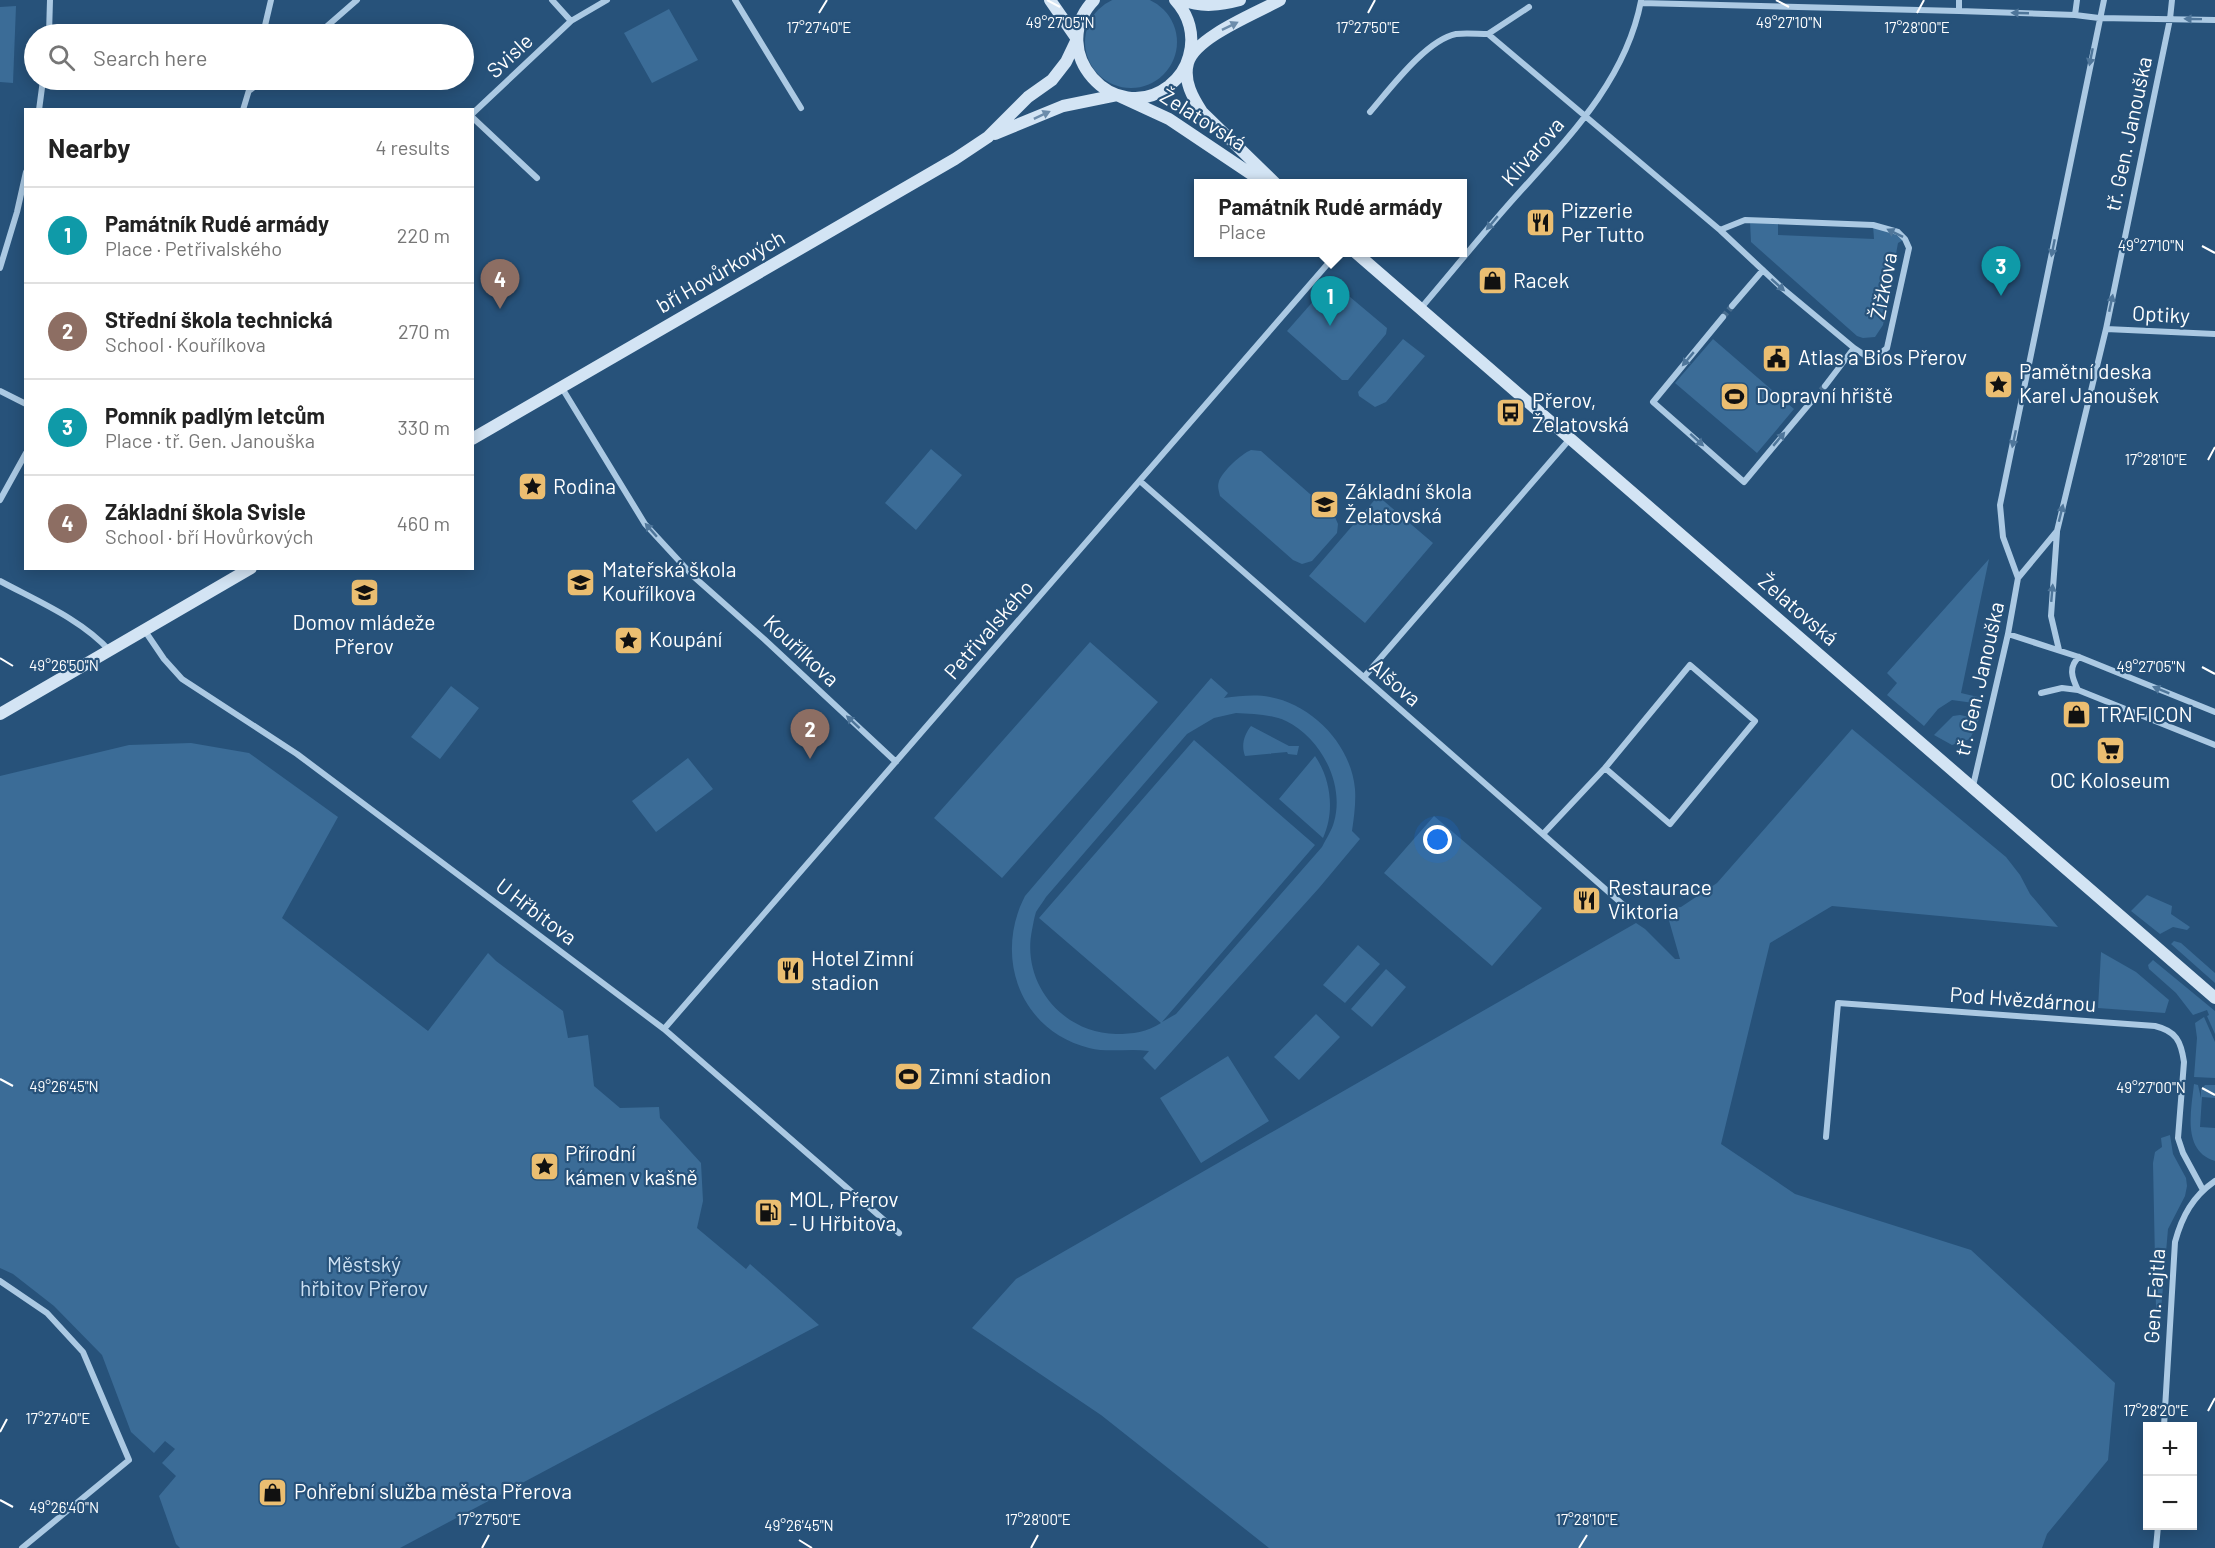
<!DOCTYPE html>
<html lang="en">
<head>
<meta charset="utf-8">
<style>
  :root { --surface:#fff; --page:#f2f2f2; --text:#222; --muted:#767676; --line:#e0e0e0; --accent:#7c6846 }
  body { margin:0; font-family:Barlow,sans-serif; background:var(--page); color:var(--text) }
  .controls { position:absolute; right:18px; bottom:18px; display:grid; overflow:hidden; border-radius:0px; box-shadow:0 3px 15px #0003 }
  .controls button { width:54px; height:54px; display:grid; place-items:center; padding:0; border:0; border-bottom:2px solid var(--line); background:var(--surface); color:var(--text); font:30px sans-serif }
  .you { position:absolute; left:1438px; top:840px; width:21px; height:21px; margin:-15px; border:4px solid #fff; border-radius:50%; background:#1a73e8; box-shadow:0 0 0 9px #1a73e833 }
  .badge { display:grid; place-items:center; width:39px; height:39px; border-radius:50%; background:var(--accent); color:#fff; font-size:20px; font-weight:700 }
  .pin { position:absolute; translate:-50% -50px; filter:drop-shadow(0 2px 3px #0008) }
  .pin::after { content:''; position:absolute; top:32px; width:21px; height:18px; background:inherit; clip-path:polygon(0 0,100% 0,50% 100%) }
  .popup { position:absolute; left:1194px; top:179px; width:273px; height:78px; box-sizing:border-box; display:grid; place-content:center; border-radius:0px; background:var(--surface); filter:drop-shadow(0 2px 4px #0005); font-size:20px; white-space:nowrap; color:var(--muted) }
  .popup b { font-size:22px; color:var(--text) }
  .popup::after { content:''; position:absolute; left:50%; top:100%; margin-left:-12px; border:12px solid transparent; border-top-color:var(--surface) }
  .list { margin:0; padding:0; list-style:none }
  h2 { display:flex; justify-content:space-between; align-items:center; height:78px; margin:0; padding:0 24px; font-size:26px }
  h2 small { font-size:20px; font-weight:400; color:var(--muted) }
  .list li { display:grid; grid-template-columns:39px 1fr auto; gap:18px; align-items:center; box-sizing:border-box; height:96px; padding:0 24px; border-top:2px solid var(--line) }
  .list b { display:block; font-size:22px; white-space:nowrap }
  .list p { margin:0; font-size:20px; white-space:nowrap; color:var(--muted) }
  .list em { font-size:20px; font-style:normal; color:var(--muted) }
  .icon { flex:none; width:33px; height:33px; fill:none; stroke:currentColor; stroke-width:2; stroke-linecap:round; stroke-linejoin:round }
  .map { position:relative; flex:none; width:2215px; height:1548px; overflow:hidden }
  .search { position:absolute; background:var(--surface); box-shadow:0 3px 15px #0003; left:24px; top:24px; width:450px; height:66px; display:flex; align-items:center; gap:15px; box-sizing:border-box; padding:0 21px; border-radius:33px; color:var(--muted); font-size:22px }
  .panel { position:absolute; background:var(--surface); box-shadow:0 3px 15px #0003; left:24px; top:108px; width:450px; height:462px; border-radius:0px }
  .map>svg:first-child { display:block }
</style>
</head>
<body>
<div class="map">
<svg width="2215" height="1548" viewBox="0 0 2215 1548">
  <rect width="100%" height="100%" fill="#27527a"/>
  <!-- green -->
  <path fill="#3b6c97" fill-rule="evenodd" d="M1085 42a46 46 0 1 1 92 0a46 46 0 1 1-92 0Z
    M16,6L13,83L0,82V7Z
    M669,9L698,60L652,83L624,33Z
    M1750,221L1778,222V235L1874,239L1873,225L1898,232L1905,239L1898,243L1883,325L1875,337L1863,338L1857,336L1751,242Z
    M1331,281L1387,328L1386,334L1348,380H1342L1287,331Z
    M1403,339L1425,356L1386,402L1375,407L1359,396L1358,392Z
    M1713,339L1794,409L1757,453L1675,383Z
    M931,449L962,475L916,530L885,503Z
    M1251,450L1261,451L1334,515L1338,524L1337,533L1312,561L1302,564L1293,560L1220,496C1219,491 1217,487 1219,481C1223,471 1241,454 1251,450Z
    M1378,496L1433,543L1365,623L1309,576Z
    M1989,559L1961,693L1982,698L1981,704L1952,700L1938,709L1924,726L1887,695L1897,683L1887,673Z
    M1090,642L1158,702L1002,878L934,818Z
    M1211,678L1228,693L1224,698C1240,696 1255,694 1270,697C1313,705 1351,745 1355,789C1356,803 1354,817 1352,831L1360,839L1319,888L1155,1070L1143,1058L1149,1051C1129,1048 1109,1053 1089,1048C1019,1030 994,956 1025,896ZM1236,713C1252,714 1271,714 1286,721C1321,738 1345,784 1334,822C1332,830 1326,839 1322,847L1176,1014L1162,1022L1315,845L1194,740L1039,918L1161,1023C1147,1032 1133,1034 1116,1034C1062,1033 1021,983 1032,930C1033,925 1034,918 1036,912C1039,907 1043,902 1046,897L1187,734L1214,718Z
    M451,686L479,708L440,759L411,737Z
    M1960,715L1979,719L1970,739L1952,745L1934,735L1953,716Z
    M1251,726L1289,746H1299L1297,755L1288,754L1287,752L1245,756C1241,745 1244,735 1251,726Z
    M1852,729L2006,857L2020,875L2030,894L2058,927L1832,906L1770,943L1721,1144L1795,1194L1971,1250L2115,1383L2108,1460L2047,1534L2042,1548H1269L1101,1415L972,1328L1016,1279L1636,923L1645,929L1675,959H1680L1666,910L1681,907L1717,883Z
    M191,743L249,753L338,817L282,918L428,1031L488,953L496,961L563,1011L568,1038L588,1035L594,1086L620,1108L659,1107L660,1118L701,1163L703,1201L697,1228L746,1269L750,1264L819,1325L400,1548H180L176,1544L159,1496L176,1476L162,1463L175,1449L165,1441L154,1453L131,1432L102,1355L54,1306L13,1274L0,1268V776L129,745Z
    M1315,756C1331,779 1335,812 1323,838L1279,799Z
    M688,758L713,789L656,832L632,801Z
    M1434,816L1542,908L1492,966L1384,873Z
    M2147,895L2172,906L2171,914L2190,927L2187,930L2173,927L2160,934L2131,911Z
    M2174,941L2181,943L2215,973V983L2171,944Z
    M1358,945L1380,964L1345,1003L1323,985Z
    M2101,952L2136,972L2169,1000L2165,1013L2098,1008Z
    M2153,960L2215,1011V1034L2207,1016L2209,1015L2207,1010L2193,1015L2176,993L2149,969L2148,965Z
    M1386,969L1406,987L1372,1027L1351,1009Z
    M1316,1014L1340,1037L1299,1080L1274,1057Z
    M2204,1017L2215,1042V1078L2194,1077L2197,1038L2195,1023Z
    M1228,1056L1269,1121L1201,1163L1160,1098Z
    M2194,1084L2198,1085L2201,1098V1090L2205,1085H2215V1098L2202,1097L2200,1127L2215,1128V1161C2182,1151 2191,1111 2194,1084Z
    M2170,1135L2173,1154L2186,1178L2187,1186L2185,1196L2168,1229L2161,1310L2156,1309L2153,1163L2155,1152L2162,1147L2161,1138Z"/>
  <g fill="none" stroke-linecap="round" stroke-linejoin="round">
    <!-- minor-tunnel -->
    <path stroke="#476c8e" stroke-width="6" stroke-dasharray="6 3" stroke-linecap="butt" d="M1723,317L1732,306
      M1815,397L1825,386"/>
    <!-- minor -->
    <path stroke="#abc9e3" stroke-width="6" d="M552,0L571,21
      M735,0L801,108
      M1959,0V11
      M1641,3L1959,11L2075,15L2099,18L2215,20
      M2075,15L2077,0
      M49,34L50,0
      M263,34L271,0
      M318,34L357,0
      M1488,34L1529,7
      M250,90L263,80
      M39,110L43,80
      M243,110L252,80
      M1370,112C1390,89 1426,40 1456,34C1466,33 1478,34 1488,34L1720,230L1782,288L1854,348L1866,356L1876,357L1887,348L1909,248L1905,239L1898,232L1873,225L1745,220L1720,230
      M472,114L571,21L607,0
      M472,117L537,178
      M0,268L17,212L26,172
      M1732,306L1763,270
      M1421,308C1450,274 1479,238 1509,204C1563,143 1625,84 1641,1
      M1723,317L1653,402L1744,482L1815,397
      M2106,329L2215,334
      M1825,386L1854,348
      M562,388L645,524L693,576L764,639L896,762
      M0,391L26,404
      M1141,482L1628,909
      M0,500L26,453
      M2057,532L2051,616L2059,650
      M2018,578L2003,537L2000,505L2104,0
      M0,581C37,601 81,619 110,651
      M145,631L164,659L182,679L297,754L664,1029L899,1233
      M2008,634L2079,657L2215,712
      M2079,657C2068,667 2072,678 2078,690L2215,745
      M1690,665L1755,721L1670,824L1605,768Z
      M1364,677L1569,440
      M2041,693L2062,688L2078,690
      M1973,786L2008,634L2018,578L2057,531L2106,329L2170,19L2172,0
      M1543,834L1605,768
      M664,1029L1338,252
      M1826,1137L1838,1003L2155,1026C2176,1031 2181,1041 2184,1062L2178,1138L2183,1153L2203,1190
      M0,1281L47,1313L83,1352L129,1460L22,1548
      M2164,1426L2175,1242C2182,1216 2193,1196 2215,1181
      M2156,1548L2158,1526"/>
    <!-- secondary -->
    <path stroke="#d3e4f4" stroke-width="12" d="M1094,0C1045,51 1114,128 1169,86C1179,78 1186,68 1189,56C1195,35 1189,15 1175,0
      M1183,0C1202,8 1221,5 1240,0
      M995,134L1063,106L1117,95L1169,119L1266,184
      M1276,184L1202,112C1193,98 1183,81 1188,63C1195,37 1257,13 1280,0
      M1355,252L2215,998
      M472,439L955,159L988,137L1028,97L1052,80L1066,62L1077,39L1050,0
      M0,714L251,568"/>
  </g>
  <!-- one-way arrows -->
  <defs><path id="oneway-solid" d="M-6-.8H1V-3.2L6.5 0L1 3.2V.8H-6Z" transform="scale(1.5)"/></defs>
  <g fill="#4f769a">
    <use href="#oneway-solid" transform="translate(2020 13) rotate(-178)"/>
    <use href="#oneway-solid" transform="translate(2193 19) rotate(-179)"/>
    <use href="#oneway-solid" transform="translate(2091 57) rotate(101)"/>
    <use href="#oneway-solid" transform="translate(1492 223) rotate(130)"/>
    <use href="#oneway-solid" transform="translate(1895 233) rotate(-154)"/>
    <use href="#oneway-solid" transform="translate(2053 248) rotate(101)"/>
    <use href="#oneway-solid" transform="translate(1778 285) rotate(42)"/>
    <use href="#oneway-solid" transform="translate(2111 303) rotate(-78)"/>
    <use href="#oneway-solid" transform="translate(1688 359) rotate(130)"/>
    <use href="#oneway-solid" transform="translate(1779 439) rotate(-50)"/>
    <use href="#oneway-solid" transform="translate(2014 439) rotate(102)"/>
    <use href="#oneway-solid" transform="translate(1697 440) rotate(42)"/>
    <use href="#oneway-solid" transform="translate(2061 513) rotate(-76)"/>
    <use href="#oneway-solid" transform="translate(651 530) rotate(-131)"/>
    <use href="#oneway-solid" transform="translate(2052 593) rotate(-85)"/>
    <use href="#oneway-solid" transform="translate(2161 690) rotate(-158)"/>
    <use href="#oneway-solid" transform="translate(853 722) rotate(-137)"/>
  </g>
  <g fill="#6c8cab">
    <use href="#oneway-solid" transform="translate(1230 26) rotate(-26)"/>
    <use href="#oneway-solid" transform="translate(1042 115) rotate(-25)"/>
  </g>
  <!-- ticks -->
  <path fill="none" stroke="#fff" stroke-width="2" d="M1047,0L1060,7M1776,0L1789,7M819,13L827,0M1368,13L1375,0M1917,13L1924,0M2202,246L2215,253M2208,460L2215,447M0,658L13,666M2202,667L2215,674M0,1079L13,1086M2202,1088L2215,1095M2208,1411L2215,1398M0,1432L7,1419M0,1500L13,1507M799,1540L812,1548M482,1548L489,1535M1031,1548L1038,1535M1579,1548L1587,1535"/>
  <!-- icons -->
  <defs>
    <symbol id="restaurant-square" viewBox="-11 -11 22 22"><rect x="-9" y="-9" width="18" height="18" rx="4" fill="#ebbe71" stroke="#27527a"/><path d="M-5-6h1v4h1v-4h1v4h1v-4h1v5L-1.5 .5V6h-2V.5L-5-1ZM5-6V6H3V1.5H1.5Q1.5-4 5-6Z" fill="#111"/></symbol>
    <symbol id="shop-square" viewBox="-11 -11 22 22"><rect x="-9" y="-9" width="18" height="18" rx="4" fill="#ebbe71" stroke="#27527a"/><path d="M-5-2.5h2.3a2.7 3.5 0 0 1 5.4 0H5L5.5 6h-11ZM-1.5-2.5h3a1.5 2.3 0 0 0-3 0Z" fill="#111"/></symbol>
    <symbol id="civic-square" viewBox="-11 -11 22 22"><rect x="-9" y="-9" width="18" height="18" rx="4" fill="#ebbe71" stroke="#27527a"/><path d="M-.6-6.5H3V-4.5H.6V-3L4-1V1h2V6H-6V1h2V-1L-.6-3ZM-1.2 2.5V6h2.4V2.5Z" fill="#111"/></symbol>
    <symbol id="sight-square" viewBox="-11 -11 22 22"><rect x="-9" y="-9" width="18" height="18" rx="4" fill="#ebbe71" stroke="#27527a"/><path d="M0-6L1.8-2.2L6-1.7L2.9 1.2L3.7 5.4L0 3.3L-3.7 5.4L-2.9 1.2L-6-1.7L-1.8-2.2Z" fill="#111"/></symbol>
    <symbol id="stadium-square" viewBox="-11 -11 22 22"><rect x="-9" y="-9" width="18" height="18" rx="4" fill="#ebbe71" stroke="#27527a"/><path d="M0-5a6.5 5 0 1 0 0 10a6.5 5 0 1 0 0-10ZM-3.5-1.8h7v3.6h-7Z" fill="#111"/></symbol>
    <symbol id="bus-square" viewBox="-11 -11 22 22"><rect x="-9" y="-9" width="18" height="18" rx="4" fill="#ebbe71" stroke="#27527a"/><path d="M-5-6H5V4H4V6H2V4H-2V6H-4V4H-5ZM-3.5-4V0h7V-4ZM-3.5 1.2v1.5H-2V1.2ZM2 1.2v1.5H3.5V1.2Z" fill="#111"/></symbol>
    <symbol id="school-square" viewBox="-11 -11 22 22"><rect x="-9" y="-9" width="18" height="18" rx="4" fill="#ebbe71" stroke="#27527a"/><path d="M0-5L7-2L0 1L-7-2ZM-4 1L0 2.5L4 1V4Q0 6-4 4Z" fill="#111"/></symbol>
    <symbol id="supermarket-square" viewBox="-11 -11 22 22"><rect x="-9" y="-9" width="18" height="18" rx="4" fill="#ebbe71" stroke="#27527a"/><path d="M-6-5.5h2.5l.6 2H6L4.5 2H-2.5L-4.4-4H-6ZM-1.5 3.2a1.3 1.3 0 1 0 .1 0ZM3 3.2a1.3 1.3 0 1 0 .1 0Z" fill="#111"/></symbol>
    <symbol id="fuel-square" viewBox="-11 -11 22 22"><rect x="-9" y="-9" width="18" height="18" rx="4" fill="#ebbe71" stroke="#27527a"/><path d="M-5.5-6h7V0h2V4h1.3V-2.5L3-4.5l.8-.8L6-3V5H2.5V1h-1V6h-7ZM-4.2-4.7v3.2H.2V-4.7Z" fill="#111"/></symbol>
  </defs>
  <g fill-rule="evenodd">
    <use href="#restaurant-square" x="1524" y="206" width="33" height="33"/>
    <use href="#shop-square" x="1476" y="264" width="33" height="33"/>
    <use href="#civic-square" x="1760" y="342" width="33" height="33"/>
    <use href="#sight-square" x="1982" y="368" width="33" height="33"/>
    <use href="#stadium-square" x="1718" y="380" width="33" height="33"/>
    <use href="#bus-square" x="1494" y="396" width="33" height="33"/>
    <use href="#sight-square" x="516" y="470" width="33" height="33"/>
    <use href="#school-square" x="1308" y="488" width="33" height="33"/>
    <use href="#school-square" x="564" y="566" width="33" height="33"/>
    <use href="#school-square" x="348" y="576" width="33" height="33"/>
    <use href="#sight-square" x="612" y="624" width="33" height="33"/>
    <use href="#shop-square" x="2060" y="698" width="33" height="33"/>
    <use href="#supermarket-square" x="2094" y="734" width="33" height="33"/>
    <use href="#restaurant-square" x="1570" y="884" width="33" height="33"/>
    <use href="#restaurant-square" x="774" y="954" width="33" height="33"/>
    <use href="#stadium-square" x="892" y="1060" width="33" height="33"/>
    <use href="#sight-square" x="528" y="1150" width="33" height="33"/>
    <use href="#fuel-square" x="752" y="1196" width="33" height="33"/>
    <use href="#shop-square" x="256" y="1476" width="33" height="33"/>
  </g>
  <g text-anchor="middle" stroke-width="4.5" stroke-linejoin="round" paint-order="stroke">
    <!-- street labels -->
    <g font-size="21" fill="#fff" stroke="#27527a">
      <text transform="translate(510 56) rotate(-43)" y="7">Svisle</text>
      <text transform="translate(1203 120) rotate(32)" y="7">Želatovská</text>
      <text transform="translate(2129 134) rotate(-78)" y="7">tř. Gen. Janouška</text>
      <text transform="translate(1533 152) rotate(-49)" y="7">Klivarova</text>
      <text transform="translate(721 272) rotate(-30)" y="7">bří Hovůrkových</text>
      <text transform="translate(1884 286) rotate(-79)" y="7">Žižkova</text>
      <text transform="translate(2161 315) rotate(3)" y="7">Optiky</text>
      <text transform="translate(1798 610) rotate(41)" y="7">Želatovská</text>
      <text transform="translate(989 630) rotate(-49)" y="7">Petřivalského</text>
      <text transform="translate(801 651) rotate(43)" y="7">Kouřílkova</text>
      <text transform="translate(1980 679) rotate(-77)" y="7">tř. Gen. Janouška</text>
      <text transform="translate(1395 683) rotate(41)" y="7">Alšova</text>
      <text transform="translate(536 912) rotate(37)" y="7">U Hřbitova</text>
      <text transform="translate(2023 1000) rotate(4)" y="7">Pod Hvězdárnou</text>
      <text transform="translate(2155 1296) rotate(-86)" y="7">Gen. Fajtla</text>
    </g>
    <!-- poi labels -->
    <g font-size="21" fill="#fff" stroke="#27527a" text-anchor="start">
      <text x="1561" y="218">Pizzerie<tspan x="1561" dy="24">Per Tutto</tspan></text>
      <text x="1513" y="288">Racek</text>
      <text x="1798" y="365">Atlas a Bios Přerov</text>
      <text x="2019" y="379">Pamětní deska<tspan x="2019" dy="24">Karel Janoušek</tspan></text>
      <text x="1756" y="403">Dopravní hřiště</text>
      <text x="1532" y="408">Přerov,<tspan x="1532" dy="24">Želatovská</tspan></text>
      <text x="553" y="494">Rodina</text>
      <text x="1345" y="499">Základní škola<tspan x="1345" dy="24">Želatovská</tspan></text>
      <text x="602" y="577">Mateřská škola<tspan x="602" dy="24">Kouřílkova</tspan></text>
      <text x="364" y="630" text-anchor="middle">Domov mládeže<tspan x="364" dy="24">Přerov</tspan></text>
      <text x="649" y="647">Koupání</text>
      <text x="2097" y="722">TRAFICON</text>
      <text x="2110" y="788" text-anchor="middle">OC Koloseum</text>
      <text x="1608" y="895">Restaurace<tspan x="1608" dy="24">Viktoria</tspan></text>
      <text x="811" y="966">Hotel Zimní<tspan x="811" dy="24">stadion</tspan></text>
      <text x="929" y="1084">Zimní stadion</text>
      <text x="565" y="1161">Přírodní<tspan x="565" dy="24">kámen v kašně</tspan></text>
      <text x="789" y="1207">MOL, Přerov<tspan x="789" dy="24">- U Hřbitova</tspan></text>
      <text x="294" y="1499">Pohřební služba města Přerova</text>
    </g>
    <!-- park labels -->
    <g font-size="21" fill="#cde1f3" stroke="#27527a">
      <text x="364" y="1272">Městský<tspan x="364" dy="24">hřbitov Přerov</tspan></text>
    </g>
  </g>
  <g font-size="15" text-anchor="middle" fill="#fff" stroke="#27527a" stroke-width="4.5" stroke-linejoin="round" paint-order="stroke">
    <text x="1789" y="28">49°27'10"N</text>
    <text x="1060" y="28">49°27'05"N</text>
    <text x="1917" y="33">17°28'00"E</text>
    <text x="819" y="33">17°27'40"E</text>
    <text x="1368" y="33">17°27'50"E</text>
    <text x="2151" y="251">49°27'10"N</text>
    <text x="2156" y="465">17°28'10"E</text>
    <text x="64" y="671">49°26'50"N</text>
    <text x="2151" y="672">49°27'05"N</text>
    <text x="64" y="1092">49°26'45"N</text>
    <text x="2151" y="1093">49°27'00"N</text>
    <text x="2156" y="1416">17°28'20"E</text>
    <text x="58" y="1424">17°27'40"E</text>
    <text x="64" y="1513">49°26'40"N</text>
    <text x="489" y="1525">17°27'50"E</text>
    <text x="1038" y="1525">17°28'00"E</text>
    <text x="1587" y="1525">17°28'10"E</text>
    <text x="799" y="1531">49°26'45"N</text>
  </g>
</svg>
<div class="controls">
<button>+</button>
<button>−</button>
</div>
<div class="you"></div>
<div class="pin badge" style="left:1330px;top:326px;background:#0f9aa8">1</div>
<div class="popup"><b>Památník Rudé armády</b>Place</div>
<div class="pin badge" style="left:810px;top:759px;background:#8d6e63">2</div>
<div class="pin badge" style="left:2001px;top:296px;background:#0f9aa8">3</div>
<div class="pin badge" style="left:500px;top:309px;background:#8d6e63">4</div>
<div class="search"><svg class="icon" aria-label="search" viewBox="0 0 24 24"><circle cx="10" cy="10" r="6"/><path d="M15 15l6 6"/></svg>Search here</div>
<section class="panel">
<h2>Nearby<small>4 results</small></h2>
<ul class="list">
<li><span class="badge" style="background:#0f9aa8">1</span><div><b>Památník Rudé armády</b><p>Place · Petřivalského</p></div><em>220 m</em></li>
<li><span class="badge" style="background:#8d6e63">2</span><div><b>Střední škola technická</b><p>School · Kouřílkova</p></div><em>270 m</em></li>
<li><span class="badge" style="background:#0f9aa8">3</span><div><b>Pomník padlým letcům</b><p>Place · tř. Gen. Janouška</p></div><em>330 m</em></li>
<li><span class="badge" style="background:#8d6e63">4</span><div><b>Základní škola Svisle</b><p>School · bří Hovůrkových</p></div><em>460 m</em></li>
</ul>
</section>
</div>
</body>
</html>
